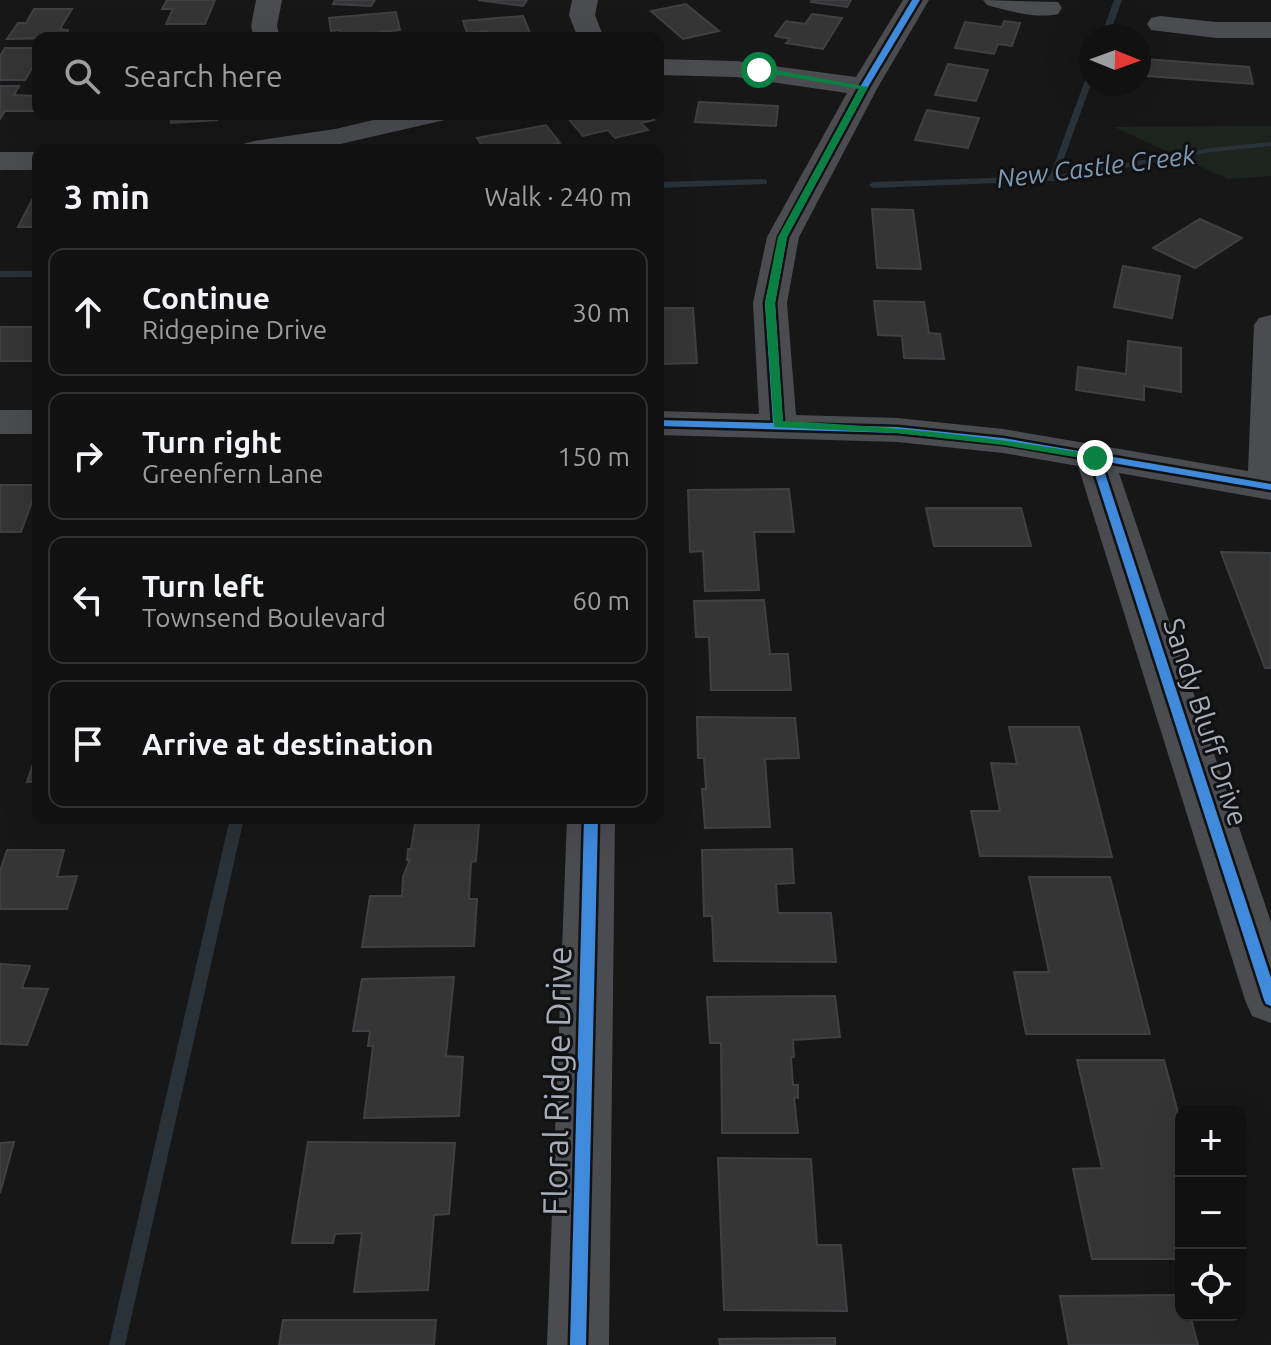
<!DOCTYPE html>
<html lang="en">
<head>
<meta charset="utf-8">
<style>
  :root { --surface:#111; --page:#1a1a1a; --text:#f1f3f6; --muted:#9c9d9f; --line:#303131 }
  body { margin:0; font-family:Ubuntu,sans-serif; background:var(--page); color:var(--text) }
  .controls { position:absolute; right:24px; bottom:24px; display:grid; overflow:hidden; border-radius:16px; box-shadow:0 8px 32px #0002 }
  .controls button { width:72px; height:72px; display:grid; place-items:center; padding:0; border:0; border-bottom:2px solid var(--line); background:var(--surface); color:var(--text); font:40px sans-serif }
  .compass { position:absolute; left:1079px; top:24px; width:72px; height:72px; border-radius:50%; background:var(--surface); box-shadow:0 8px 32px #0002; rotate:91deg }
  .stop { position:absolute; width:24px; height:24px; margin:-18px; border:6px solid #0b8043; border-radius:50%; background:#fff }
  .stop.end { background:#0b8043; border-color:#fff; box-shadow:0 2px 8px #0008 }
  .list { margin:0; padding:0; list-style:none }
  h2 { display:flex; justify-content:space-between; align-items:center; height:104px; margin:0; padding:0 32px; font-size:34px }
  h2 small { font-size:26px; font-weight:400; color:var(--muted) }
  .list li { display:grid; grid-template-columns:52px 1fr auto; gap:24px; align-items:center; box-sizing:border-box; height:128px; margin:0 16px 16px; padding:0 16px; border:2px solid var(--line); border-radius:16px }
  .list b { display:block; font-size:30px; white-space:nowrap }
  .list p { margin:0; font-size:26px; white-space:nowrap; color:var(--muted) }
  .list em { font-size:26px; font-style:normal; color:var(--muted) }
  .icon { flex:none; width:44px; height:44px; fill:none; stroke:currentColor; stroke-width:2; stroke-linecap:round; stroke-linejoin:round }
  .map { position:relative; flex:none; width:1271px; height:1345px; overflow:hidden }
  .search { position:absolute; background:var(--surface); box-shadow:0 8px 32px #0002; left:32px; top:32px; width:632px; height:88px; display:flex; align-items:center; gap:20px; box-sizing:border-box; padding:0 28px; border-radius:16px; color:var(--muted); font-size:30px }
  .panel { position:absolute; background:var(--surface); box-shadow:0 8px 32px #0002; left:32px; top:144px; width:632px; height:680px; border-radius:16px }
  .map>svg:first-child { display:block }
</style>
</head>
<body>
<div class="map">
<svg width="1271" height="1345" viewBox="0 0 1271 1345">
  <rect width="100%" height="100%" fill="#171717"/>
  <!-- green -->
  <path fill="#1d241e" d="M1271,126V176L1228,179L1114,127Z"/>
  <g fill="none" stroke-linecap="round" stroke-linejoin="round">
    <!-- stream -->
    <path fill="#2a3239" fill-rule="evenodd" d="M1114,0H1122L1109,36H1101Z
      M1088,72H1091V84L1058,175L1211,148L1271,142V146L1211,152L1053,181L873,188L869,185L873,182L1050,176Z
      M764,179L767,180V184L658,188V182Z
      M0,271H38V277H0Z
      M230,818H244L125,1345H109Z"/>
  </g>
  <!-- building -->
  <path fill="#353536" stroke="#3f4043" stroke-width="2" d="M167,0H215L205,24H166L173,9H162Z
    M335,0H375L371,6L333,4Z
    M478,0H527L523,6Z
    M812,0H851L847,7L811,2Z
    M686,4L719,31L683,39L651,11Z
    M34,9H72L60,29L68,30L64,38L7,39L18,23H26Z
    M396,12L400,30L379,32L381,38H342L340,30L331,31L329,18Z
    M812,14L842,18L823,49L786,43L790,39L775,36L786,21L805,24Z
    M523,16L532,38H489L487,31L467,33L463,21Z
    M1004,21L1020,23L1012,46L998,44L994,54L955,48L965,22L1002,27Z
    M5,48H38V58L25,80H0V56Z
    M1145,59L1249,67L1253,84L1147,76Z
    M948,64L988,70L976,101L935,95Z
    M0,86H19L14,95L38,96L34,111H5L0,119Z
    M699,102L778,106L776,126L695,122Z
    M927,110L979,118L968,148L915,140Z
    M172,114H217V120L171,123Z
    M580,114H648L654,120L641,123L648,130L615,138L608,130L583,136L567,117Z
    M546,125L560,143L531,150H485L477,138Z
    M34,196H38V227H18Z
    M872,209L913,210L921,269L877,268Z
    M1200,219L1242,238L1195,268L1153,248Z
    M1123,266L1180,276L1172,318L1114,307Z
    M874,301L924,302L929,333L940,334L944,359L904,358L902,336L878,335Z
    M658,308H693L697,363L658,364Z
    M0,327H38V361H0Z
    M1128,341L1181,348V392L1144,386V400L1076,390L1078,367L1126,374Z
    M0,485H38L21,532H0Z
    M789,489L794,532H754L759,590L705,591L703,551L690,552L688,490Z
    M926,508H1021L1031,546H934Z
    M1221,552L1271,553V668H1265Z
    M764,600L770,654H788L791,690H711L709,637H696L694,601Z
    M697,717L795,718L799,758L765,759L770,827L705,828L702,789H706L704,758H698Z
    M1009,727H1079L1112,857L980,856L971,811H1000L991,763L1017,764Z
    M38,749V781L27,782Z
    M415,823H479L476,861L471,862L469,899H477L474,946L362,947L370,896H402L403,877L410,859L407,860L408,849H411Z
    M792,849L794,883L776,884L778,913H831L836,962L714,961L712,916H704L702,850Z
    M7,850H64L57,877L77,876L67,909H0V871Z
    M1029,877H1110L1150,1034H1026L1014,972H1049Z
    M0,964L30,966L22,988L48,989L27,1045L0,1044Z
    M454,977L446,1056L463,1057L459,1116L364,1118L373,1046H368L370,1031H353L362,979Z
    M835,996L840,1037L793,1040L794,1057H791L793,1085H798V1098L794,1097L798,1133H722L721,1043H710L707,997Z
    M1077,1060H1164L1181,1124V1259H1092L1073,1169L1102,1168Z
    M14,1142L0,1193V1143Z
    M308,1142L455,1143L449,1214L434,1215L428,1290L354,1292L362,1233L335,1234L333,1243H292Z
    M718,1158L811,1159L817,1245H841L847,1311L724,1310Z
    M1181,1295V1315H1190L1198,1345H1069L1060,1296Z
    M283,1320H436L434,1345H279Z
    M835,1338V1345H720L719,1339Z"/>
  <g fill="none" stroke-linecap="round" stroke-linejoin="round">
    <!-- minor -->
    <path fill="#4b4c50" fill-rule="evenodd" d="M256,0H282L277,26L280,38H254L251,26Z
      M572,0H598L595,15L604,38H578L569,15Z
      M903,0H929L878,87L799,237L787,303L796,415L897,418L1003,429L1248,471L1254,325L1259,318L1271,315V500L1119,473L1271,922V1023L1252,1016L1245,1000L1078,466L1003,453L897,442L658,435V411L759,414L753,303L767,237L847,93L736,77L658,75V59L736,61L856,77Z
      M983,0L1058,2L1062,8L1058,14C1037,19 1008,11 987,5Z
      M1160,16L1216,22H1271V38H1216L1151,30L1147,24L1151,18Z
      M399,114H449L445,120L314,150H239L243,144L254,141L335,129Z
      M0,152H38V170H0Z
      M0,410H38V434H0Z
      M567,818H615L609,1345H547Z"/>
    <defs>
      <path id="cycleway" d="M912,0H920L868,87L787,237L775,303L783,424L897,427L1003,438L1271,484V490L1101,461L1271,978V1006L1266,1004L1264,1000L1090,459L1003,444L897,433L658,426V420L773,423L765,303L779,237L860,87Z
        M584,818H598L586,1345H570Z"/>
    </defs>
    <!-- cycleway casing -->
    <use href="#cycleway" stroke="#111113" stroke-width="5"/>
    <!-- cycleway -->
    <use href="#cycleway" fill="#408adc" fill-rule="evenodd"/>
  </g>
  <!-- route -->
  <path fill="#0b8043" d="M759,67L868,87L787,237L775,303L783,421C889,426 991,436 1095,455L1099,456V461L1003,445L897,433L774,427L765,303L778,237L859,89L756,71Z"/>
  <g text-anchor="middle" stroke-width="6" stroke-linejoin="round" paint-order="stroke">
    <!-- far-water labels -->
    <g font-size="26" font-style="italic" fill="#7f9bb3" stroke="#111113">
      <text transform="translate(1096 167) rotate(-7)" y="9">New Castle Creek</text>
    </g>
    <!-- street labels -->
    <g font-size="28" fill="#a8adb8" stroke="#111113">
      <text transform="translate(1206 722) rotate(72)" y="10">Sandy Bluff Drive</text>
    </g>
    <!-- near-street labels -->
    <g font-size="34" fill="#a8adb8" stroke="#111113">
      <text transform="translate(557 1081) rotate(-89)" y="12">Floral Ridge Drive</text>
    </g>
  </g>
</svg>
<div class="controls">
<button>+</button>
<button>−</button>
<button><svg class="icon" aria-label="locate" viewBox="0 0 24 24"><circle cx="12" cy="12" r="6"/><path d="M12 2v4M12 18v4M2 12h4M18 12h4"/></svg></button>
</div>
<svg class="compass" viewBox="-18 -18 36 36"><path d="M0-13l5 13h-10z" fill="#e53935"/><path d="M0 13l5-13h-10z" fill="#9c9d9f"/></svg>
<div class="stop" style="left:759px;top:70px"></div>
<div class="stop end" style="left:1095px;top:458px"></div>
<div class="search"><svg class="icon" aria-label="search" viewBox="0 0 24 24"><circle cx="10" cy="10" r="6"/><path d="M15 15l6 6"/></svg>Search here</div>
<section class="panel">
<h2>3 min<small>Walk · 240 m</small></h2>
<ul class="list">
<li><svg class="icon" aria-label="ahead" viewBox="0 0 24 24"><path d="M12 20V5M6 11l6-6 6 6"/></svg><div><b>Continue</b><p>Ridgepine Drive</p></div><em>30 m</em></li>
<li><svg class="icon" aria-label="right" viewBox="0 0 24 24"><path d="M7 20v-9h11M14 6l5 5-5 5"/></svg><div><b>Turn right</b><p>Greenfern Lane</p></div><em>150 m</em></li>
<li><svg class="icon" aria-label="left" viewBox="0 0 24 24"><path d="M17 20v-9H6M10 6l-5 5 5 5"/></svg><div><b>Turn left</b><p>Townsend Boulevard</p></div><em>60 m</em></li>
<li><svg class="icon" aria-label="arrive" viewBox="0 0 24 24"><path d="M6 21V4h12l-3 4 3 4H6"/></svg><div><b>Arrive at destination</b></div></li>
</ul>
</section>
</div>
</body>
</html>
